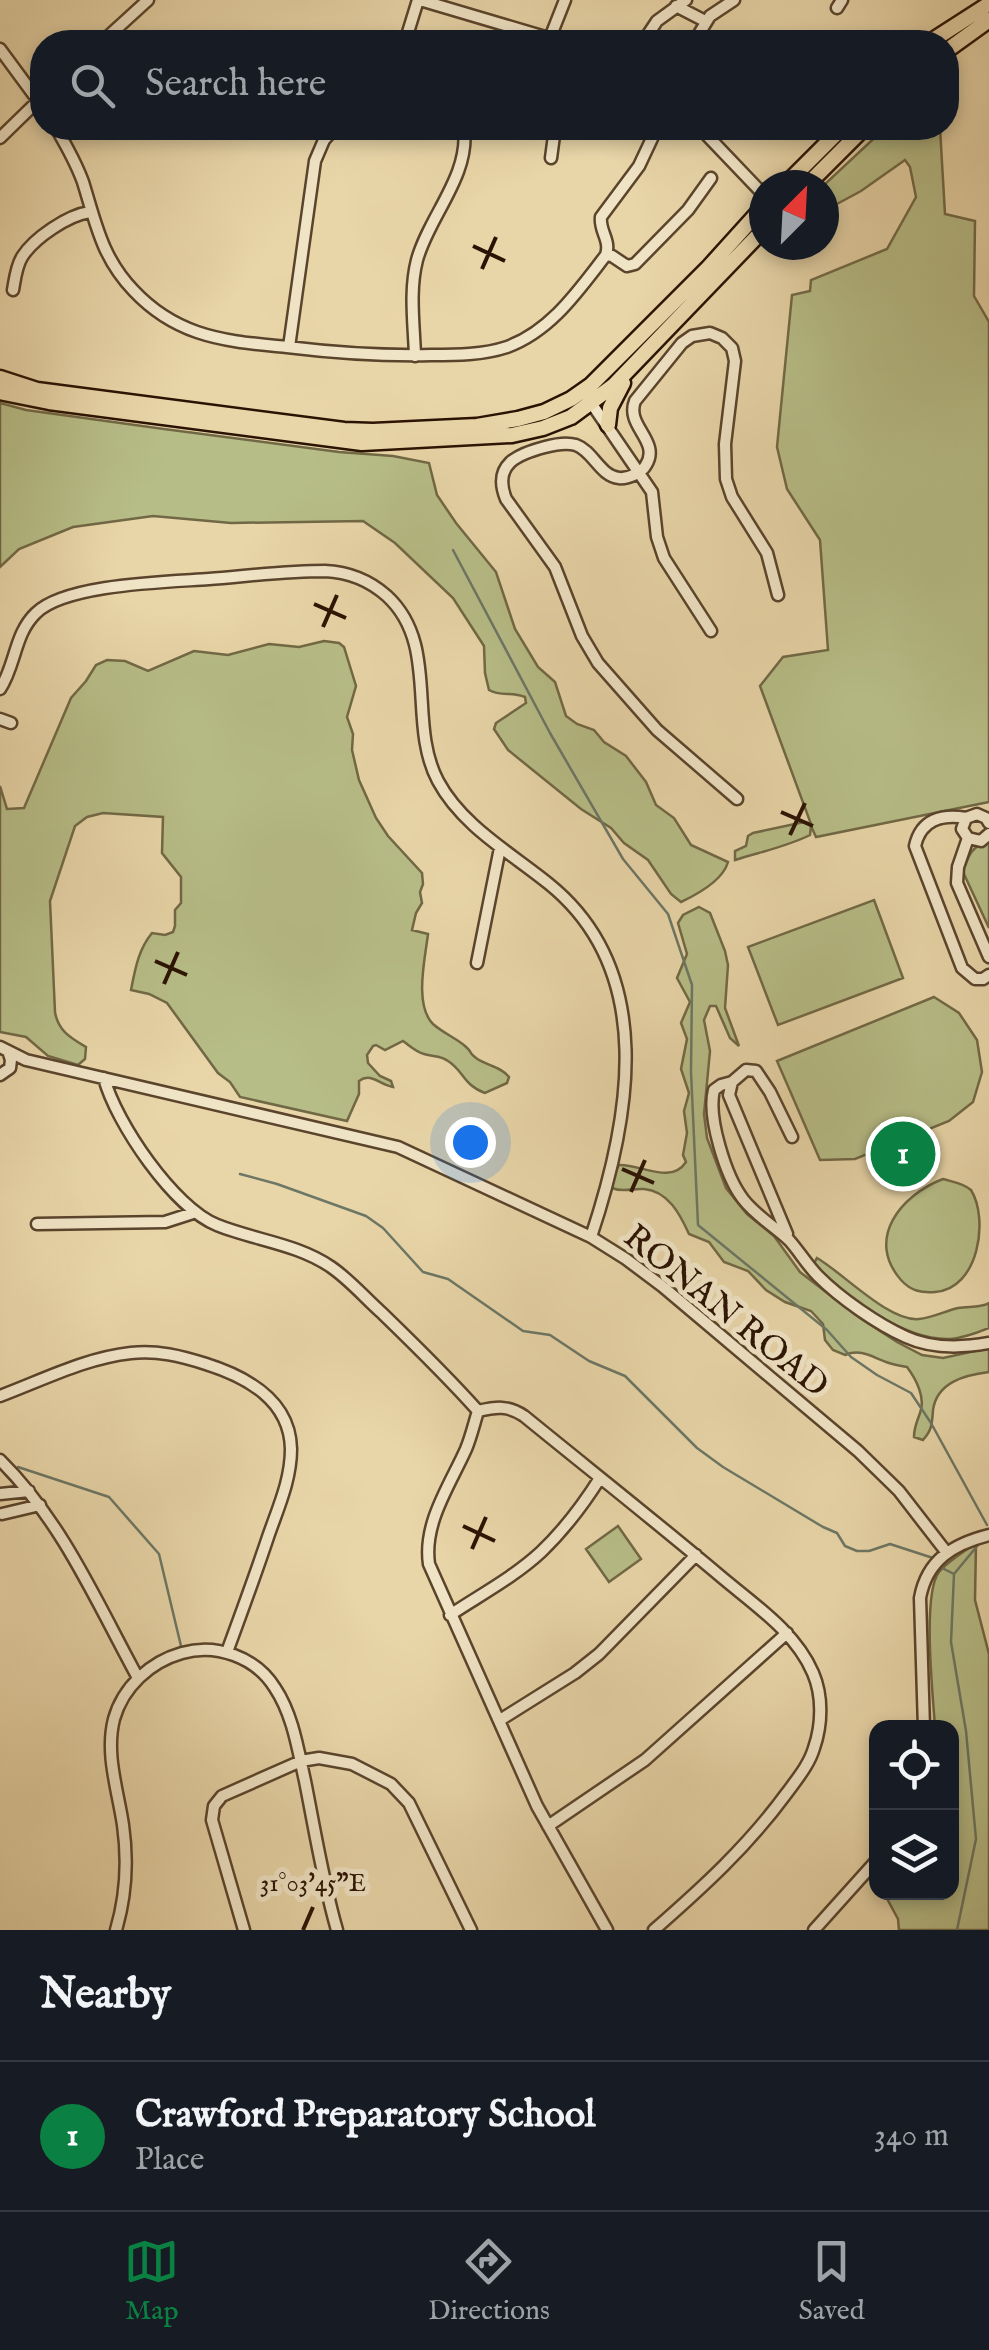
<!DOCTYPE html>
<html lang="en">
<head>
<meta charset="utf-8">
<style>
  :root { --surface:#171b24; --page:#20242c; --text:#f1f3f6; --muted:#9ea1a6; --line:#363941; --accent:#0b8043 }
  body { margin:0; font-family:"IM FELL English",serif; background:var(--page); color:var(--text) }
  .controls { position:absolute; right:30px; bottom:30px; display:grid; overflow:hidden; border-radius:20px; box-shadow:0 5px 15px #0003 }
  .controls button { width:90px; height:90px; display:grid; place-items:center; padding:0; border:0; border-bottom:2px solid var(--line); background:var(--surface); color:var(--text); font:50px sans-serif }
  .compass { position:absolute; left:749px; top:170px; width:90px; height:90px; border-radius:50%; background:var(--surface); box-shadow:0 5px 15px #0003; rotate:24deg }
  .you { position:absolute; left:470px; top:1142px; width:35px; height:35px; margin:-25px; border:8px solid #fff; border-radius:50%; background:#1a73e8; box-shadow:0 0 0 15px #1a73e833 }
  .badge { display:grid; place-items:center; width:65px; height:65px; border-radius:50%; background:var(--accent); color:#fff; font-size:32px; font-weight:700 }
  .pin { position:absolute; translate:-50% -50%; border:5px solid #fff; box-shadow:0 2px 10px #0006 }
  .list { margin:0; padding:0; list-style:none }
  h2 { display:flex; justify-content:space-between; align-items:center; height:130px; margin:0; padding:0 40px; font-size:42px }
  h2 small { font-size:32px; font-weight:400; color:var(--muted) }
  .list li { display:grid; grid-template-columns:65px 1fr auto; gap:30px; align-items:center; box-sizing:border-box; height:150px; padding:0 40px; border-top:2px solid var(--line) }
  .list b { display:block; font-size:38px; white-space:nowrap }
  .list p { margin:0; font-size:32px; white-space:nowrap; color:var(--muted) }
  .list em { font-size:32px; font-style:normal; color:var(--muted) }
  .icon { flex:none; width:55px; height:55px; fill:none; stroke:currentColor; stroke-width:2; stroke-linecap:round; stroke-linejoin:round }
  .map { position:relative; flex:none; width:989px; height:1930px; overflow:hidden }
  .search { position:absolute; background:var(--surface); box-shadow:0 5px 15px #0003; left:30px; right:30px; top:30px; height:110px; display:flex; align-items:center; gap:25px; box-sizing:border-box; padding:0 35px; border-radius:40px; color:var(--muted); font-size:38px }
  .sheet { height:280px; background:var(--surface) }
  nav { display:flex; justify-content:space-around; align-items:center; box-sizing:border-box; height:140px; border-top:2px solid var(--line); background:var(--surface); font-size:28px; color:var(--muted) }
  nav a { display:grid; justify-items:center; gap:5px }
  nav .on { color:var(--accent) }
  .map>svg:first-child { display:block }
</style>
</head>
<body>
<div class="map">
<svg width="989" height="1930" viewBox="0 0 989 1930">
  <rect width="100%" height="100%" fill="#e8d5a8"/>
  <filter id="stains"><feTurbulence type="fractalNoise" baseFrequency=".002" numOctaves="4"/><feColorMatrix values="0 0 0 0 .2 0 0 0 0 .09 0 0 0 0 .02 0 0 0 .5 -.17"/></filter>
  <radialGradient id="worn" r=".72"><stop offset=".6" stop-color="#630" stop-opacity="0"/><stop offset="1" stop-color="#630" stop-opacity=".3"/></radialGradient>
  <!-- green -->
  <path fill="#b7bd87" stroke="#716845" stroke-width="2.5" d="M885,128H940L945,214L975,221L974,296L989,322V802L816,837L811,826L810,835C786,847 760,852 735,860V851L746,846L748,836L753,833L804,822L811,824L760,686L783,657L828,650L820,540L787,489L777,447L792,295L810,291L811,280L887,249L916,197L910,167L905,160L861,191L824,211V185Z
    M0,403L26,410L164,429L339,452L393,456L429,463L437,495L456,523L496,572L515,629L538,667L555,682L566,716L577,724L594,730L604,742L626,756L646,782L656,805L674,818L691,845L728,862C723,880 698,894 681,902L671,894L648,860L624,843L611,828L581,809L508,750L494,729L496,723L526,703L525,697C512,691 501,697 489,690L485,673L484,646L453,598L395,543L363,521L231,523L153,516L73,527L19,549L0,567Z
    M324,641L339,643L344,647L356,686L347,717L353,734L352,750L359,780L376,818L388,836L422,873L423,884L420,892L422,903L416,913L412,930L428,934C425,959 414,1005 433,1024C443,1033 456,1038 465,1046C474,1054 467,1051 476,1058C487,1066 500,1066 509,1077L507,1083L485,1093C463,1085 464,1071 448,1061C440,1055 433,1057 424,1054C416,1052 410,1046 403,1041L385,1050L376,1045L373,1046L367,1055L368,1063L380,1076L391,1081L393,1087C380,1085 371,1072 359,1081V1094L347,1121L240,1097L230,1082L218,1073L167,1003L149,994L131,990C135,970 138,950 152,933L165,935L173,932L175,926V910L181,903V877L162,853L163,817L103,813L87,817L75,826L50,901L55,1012C58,1031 71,1038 86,1047L85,1059L78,1065L48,1056L26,1037L0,1032V786L7,809L24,808L71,698L86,681L96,665L107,660L125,661L148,671L194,651L228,655L269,644L299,647Z
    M989,842V928L963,872C968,856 972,845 989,842Z
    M874,900L903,978L778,1025L748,947Z
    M699,907L710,913L725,951L728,965L725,1008L739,1046L730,1038L716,1006H710L704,1020L710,1051L704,1114L707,1138L726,1188L747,1214L774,1236L800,1272L860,1318L897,1342L922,1355L943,1358L989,1348V1372C965,1375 937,1382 933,1410C932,1424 932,1430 923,1440L914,1437C914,1427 917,1422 920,1413C926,1398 916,1379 907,1367C901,1366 895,1365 889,1363C873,1358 862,1348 845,1355L833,1350L825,1340L823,1324L811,1311L785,1302L766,1290L748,1271L724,1262L709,1242L689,1234C680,1214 668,1191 644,1189C632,1188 624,1193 612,1188V1176L619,1165C641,1164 671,1185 686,1162L683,1155L687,1133L684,1111L689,1093L681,1069L687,1039L681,1023L690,1002L677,978L687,954L678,923L683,915Z
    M934,997L959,1013L977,1040L982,1072L973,1102L949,1121L855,1159L820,1160L777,1061Z
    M943,1179C953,1182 963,1183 971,1190C989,1219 979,1289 935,1292C921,1293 911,1291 901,1280C865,1239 901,1195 943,1179Z
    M817,1258C843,1273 889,1322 919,1319C932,1318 945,1311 958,1308C969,1306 979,1308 989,1303V1328C977,1333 964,1338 950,1339C905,1341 842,1296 814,1263Z
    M618,1526L641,1559L609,1582L586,1549Z
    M976,1543L975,1600L989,1654V1930H899L898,1919L884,1893L952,1892V1728L935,1727C933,1696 922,1594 939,1572C948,1561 965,1551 976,1543Z"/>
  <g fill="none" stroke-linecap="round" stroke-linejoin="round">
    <!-- stream -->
    <path stroke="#6c7765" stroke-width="2.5" d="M453,550L550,733L623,859L668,914L692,985L691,1072L698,1225L827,1330L851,1357L877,1375L911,1393L931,1423L987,1525
      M240,1174L277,1184L366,1216L383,1228L423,1272L448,1279L523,1331L550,1335L589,1361L625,1376L697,1448L723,1467L823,1527L837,1533L845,1546L857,1551H869L890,1544L933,1558
      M18,1467L109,1497L159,1554L181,1646
      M942,1568L954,1574
      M957,1930L976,1839L966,1731L951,1642L954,1574L978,1545"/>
    <defs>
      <path id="minor" d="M420,0L562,42
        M676,6L705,21
        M837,8L842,0
        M550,38L565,0
        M102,42L148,0
        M405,42L418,0
        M643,42L657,21L686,0
        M694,42L710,16L734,0
        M0,49L42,106
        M56,128C66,145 76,163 83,182C96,224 102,258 134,291C151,309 174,324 197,332C226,342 257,344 287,347C336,353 382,356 431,355C456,355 483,355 507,347C551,331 578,291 606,255
        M700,128L764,195
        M0,138L42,97
        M551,158L555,128
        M606,255L612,256L627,266L635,264L688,210L711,178
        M606,255C611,240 599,231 601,217L639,166L655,132
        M13,290C15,279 16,267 22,257C34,238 68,215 90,212
        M289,347L315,161L324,140L335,128
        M415,356C414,324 409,291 417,260C429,216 470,176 464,128
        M583,391L652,492L657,537L664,558L711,631
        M0,689C16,665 14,634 36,613C65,584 167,582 209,579C247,576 286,571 325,571C348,572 369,580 387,596C440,645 407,723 438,781C462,826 511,853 549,884C658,972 630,1120 591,1237
        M0,719L11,723
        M737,799L657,730L598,663L582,636L555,567L506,499C492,464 518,454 545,447C556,444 566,442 576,445C593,451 600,476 619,478C627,479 642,473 646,465C661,441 625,426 635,401L682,343L692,336L710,333L722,338L732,348L735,361L725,444L726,479L732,497L767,553L778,595
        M966,818C942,814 921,819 915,846L962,968L975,979H983L989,975
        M989,823L986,818L977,814L966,818L962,829L968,838L958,867L957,883L989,957
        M968,838L981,841L989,834
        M477,963L500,848
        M0,1047L8,1051L11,1060L10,1068L0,1075
        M8,1051L26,1060L398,1147L591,1237L626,1259L662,1286L858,1451L899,1491L947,1553
        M104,1078C116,1123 174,1208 217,1225C254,1240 298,1244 331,1267C350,1280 365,1298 382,1313C415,1345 447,1376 478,1411
        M732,1082L729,1095L787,1234
        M792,1137L770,1092L756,1071L746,1070L732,1082L721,1085L714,1090C707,1117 726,1177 743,1199C755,1215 774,1226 789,1240C799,1251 807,1265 818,1276C840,1298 877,1324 906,1337C932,1349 961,1348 989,1343
        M37,1224L165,1222L193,1213
        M0,1396C43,1380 85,1358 131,1353C157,1350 181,1356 206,1364C247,1377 290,1400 291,1449C291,1480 278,1508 268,1537C255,1576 241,1614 227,1652
        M478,1411C496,1407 508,1405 524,1416C589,1469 655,1521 719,1575C753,1604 795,1631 813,1673C823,1696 822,1725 814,1748C809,1765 797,1779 786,1794C747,1847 703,1887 654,1930
        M478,1411C474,1424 471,1437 466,1449C450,1485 423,1523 429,1564L537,1806L607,1930
        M0,1460C62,1521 97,1603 138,1678
        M0,1494L29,1491
        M2,1514L40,1505
        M450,1615C480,1595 514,1577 541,1552C564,1530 583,1505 600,1478
        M500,1720L575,1673L599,1654L696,1555
        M924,1728L920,1598C927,1560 953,1544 989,1535
        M548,1826L645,1760L787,1633
        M116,1930C126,1896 128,1860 123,1825C118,1791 105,1754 114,1719C123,1687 150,1662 182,1653C216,1643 256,1657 275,1688C293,1715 298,1750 305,1781C315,1831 323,1882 337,1930
        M244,1930L212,1820L214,1806L222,1796L301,1761L319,1758L352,1764L391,1784L409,1803L471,1930
        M814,1930L876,1861"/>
      <path id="major" d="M930,42L989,4
        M946,51L989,20
        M785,185L842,128
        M807,185L864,128
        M0,378L37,390L344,430L373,431L477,426L518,419L544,412L571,399L591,385L708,268L764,206
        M0,392L49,402L362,443L512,435L543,428L571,417L613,386L764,229
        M608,425L610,408L623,383"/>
    </defs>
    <!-- minor casing -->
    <use href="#minor" stroke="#5a442c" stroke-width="15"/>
    <!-- major casing -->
    <use href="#major" stroke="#2b1303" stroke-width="19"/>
    <!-- minor -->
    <use href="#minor" stroke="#f0e4c6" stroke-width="10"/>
    <!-- major -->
    <use href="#major" stroke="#e8d5a8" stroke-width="14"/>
  </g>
  <!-- ticks -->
  <path fill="none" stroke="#2b1303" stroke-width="4" d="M473,246L505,261M482,269L496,237M314,604L346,618M323,627L337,595M781,812L813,826M790,835L805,803M155,961L187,975M164,984L178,952M622,1169L654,1183M631,1192L645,1160M463,1526L495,1541M472,1549L486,1517M303,1930L313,1907"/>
  <g text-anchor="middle" stroke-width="10" stroke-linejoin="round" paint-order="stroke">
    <!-- street labels -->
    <g font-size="35" fill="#2b1303" stroke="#f0e4c6">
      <text transform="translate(727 1310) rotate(39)" y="12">RONAN ROAD</text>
    </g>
  </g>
  <g font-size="25" text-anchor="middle" fill="#2b1303" stroke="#f0e4c6" stroke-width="10" stroke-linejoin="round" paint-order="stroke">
    <text x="313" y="1891">31°03'45"E</text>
  </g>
  <rect width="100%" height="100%" filter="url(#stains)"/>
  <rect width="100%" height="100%" fill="url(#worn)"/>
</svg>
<div class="controls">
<button><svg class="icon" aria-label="locate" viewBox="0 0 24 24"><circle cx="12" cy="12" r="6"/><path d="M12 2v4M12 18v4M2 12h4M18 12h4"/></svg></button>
<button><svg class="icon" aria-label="layers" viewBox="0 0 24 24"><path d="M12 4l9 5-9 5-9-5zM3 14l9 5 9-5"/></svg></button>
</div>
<svg class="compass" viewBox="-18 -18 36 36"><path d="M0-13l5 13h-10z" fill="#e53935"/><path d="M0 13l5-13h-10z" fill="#9ea1a6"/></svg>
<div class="you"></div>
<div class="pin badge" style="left:903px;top:1154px">1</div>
<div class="search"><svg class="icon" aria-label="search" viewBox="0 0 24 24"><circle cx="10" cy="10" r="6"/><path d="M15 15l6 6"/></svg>Search here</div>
</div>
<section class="sheet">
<h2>Nearby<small></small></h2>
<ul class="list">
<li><span class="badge">1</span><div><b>Crawford Preparatory School</b><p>Place</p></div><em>340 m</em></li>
</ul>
</section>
<nav>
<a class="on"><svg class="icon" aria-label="map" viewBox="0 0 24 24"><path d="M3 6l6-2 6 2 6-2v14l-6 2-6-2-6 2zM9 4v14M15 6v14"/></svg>Map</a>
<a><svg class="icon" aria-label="directions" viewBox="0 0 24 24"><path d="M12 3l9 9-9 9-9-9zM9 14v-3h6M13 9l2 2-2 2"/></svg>Directions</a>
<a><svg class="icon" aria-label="saved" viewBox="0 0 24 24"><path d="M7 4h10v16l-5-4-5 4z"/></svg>Saved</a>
</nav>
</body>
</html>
